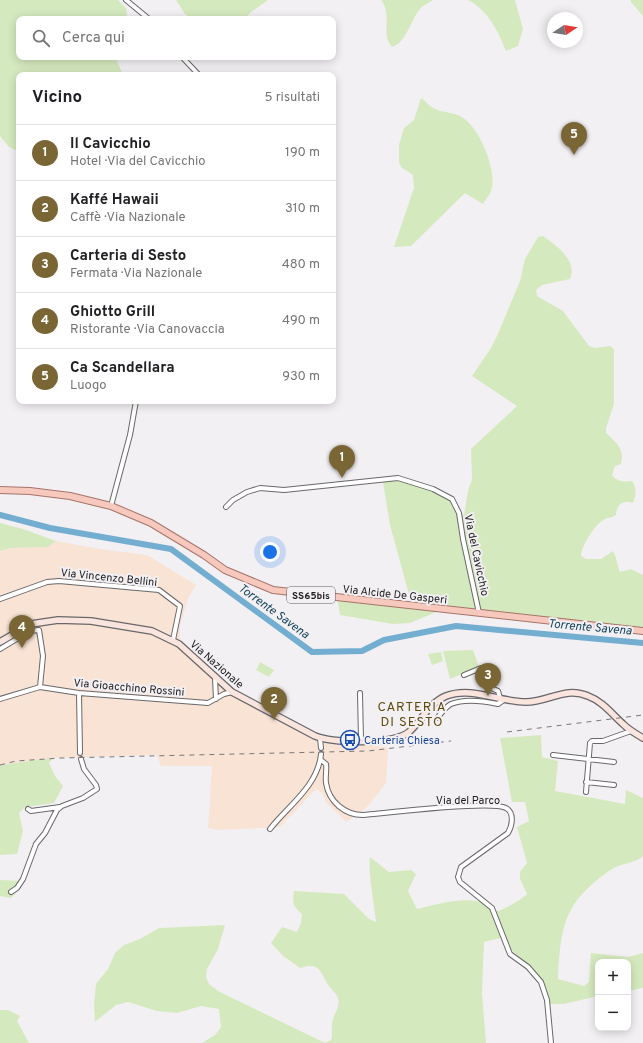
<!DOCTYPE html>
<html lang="it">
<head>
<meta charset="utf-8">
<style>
  :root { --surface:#fff; --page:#f2f2f2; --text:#202124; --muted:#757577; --line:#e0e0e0; --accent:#7a6635 }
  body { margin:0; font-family:Overpass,sans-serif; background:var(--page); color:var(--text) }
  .controls { position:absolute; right:12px; bottom:12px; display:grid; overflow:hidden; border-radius:8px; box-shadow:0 2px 10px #0003 }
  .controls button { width:36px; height:36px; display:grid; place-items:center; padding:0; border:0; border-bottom:1px solid var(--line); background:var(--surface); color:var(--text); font:20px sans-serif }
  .compass { position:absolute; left:547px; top:12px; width:36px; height:36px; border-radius:50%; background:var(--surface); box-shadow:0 2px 10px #0003; rotate:78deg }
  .you { position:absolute; left:270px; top:552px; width:14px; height:14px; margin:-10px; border:3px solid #fff; border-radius:50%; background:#1a73e8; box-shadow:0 0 0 6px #1a73e833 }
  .badge { display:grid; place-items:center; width:26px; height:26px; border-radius:50%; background:var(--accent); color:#fff; font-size:13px; font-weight:700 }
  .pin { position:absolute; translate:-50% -33px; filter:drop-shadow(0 1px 2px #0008) }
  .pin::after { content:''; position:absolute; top:21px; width:14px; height:12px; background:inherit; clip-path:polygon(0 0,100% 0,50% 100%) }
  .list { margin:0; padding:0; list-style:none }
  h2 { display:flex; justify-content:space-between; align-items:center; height:52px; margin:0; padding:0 16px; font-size:17px }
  h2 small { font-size:13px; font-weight:400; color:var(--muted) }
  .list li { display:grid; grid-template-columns:26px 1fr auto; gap:12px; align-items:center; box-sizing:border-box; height:56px; padding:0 16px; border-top:1px solid var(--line) }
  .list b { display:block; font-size:15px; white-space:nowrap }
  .list p { margin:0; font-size:13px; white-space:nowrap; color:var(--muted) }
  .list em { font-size:13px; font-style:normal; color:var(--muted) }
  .icon { flex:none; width:22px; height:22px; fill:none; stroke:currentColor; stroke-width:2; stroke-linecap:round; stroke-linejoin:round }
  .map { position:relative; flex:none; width:643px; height:1043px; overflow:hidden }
  .search { position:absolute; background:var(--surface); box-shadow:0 2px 10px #0003; left:16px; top:16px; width:320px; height:44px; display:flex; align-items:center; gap:10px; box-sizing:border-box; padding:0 14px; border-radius:8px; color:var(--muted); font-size:15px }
  .panel { position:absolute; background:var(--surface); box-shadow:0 2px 10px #0003; left:16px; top:72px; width:320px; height:332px; border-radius:8px }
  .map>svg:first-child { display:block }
</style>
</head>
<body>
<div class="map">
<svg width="643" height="1043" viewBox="0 0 643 1043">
  <rect width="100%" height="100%" fill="#f3f0f4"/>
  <!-- industrial -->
  <path fill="#f8e3d5" d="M56,541L100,549L147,555L196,585L188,598L180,626V640L208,670L229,687L322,738L323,743H364L388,748L386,783L369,805L359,814L346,822L326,802L322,793L316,789L280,827L219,830L208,828L212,766H161L157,755L53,758L0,765V551L10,548L48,547Z"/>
  <!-- green -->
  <path fill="#d5e9be" d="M0,0H118L126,8L127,15L123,19H19V57H119L117,60C118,65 122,70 122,75H19V152L9,147L0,136Z
    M176,0H268L251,12L244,19H192L185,14Z
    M381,0H433C429,3 423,5 420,9C410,21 407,42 392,47C380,34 393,15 381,0Z
    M468,0H515L523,29L518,46L506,51C498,31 488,10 468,0Z
    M631,0H643V16L631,2Z
    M421,98C426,101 429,106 433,108C444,114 457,111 467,121C481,133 498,173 491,191C490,195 485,200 483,204L465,193L411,246L394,247L414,188L413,175L401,167L399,162V145L404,128L414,120Z
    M543,236C556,245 578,261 570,279L542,285L536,290L537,296L563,311L589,346L595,348L610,346L614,349V404L606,428V433C616,442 625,449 621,464L615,466L612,475C617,482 624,482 632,481C637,488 636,495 633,503C623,500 617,504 616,515C612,518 606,517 602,521C594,526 581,547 581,556L586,559H601L613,551C617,558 617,565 620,572L631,569L643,575V633L441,610L410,623L393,624L340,615L337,597L409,603L410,598L390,525L383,482L404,479L446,494L464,516L468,490L472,480L471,449L517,406L472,376L491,348L497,336L520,281L525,259L538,237Z
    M0,523L23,529L56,541L48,547L10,548L0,551Z
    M473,650L479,667L450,679L443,651Z
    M441,652L443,661L432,665L428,654Z
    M260,662L274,670L269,677L256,670Z
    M541,735L542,757L558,761L555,791L625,804L626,790L643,798V856C637,863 621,863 612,869C564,902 561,924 558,979L584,986L589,982L591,953L628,957L643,953V988L628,991V962H598V996L564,1004H548C547,995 546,985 540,977C529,961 510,956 505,937L484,942L482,993L486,1043H202L215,1035L221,1027L219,1009L201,1006L177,1013L157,1011L128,1002L116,1005L95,1022L94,1005L96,984L108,969L115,953L124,945L140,939L159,928L225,925L218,949L207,969L206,977L209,984L218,991L325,1043L331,1040C333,1034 331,1031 332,1025C332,1015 341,1008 338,998C336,992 330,989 327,983C320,970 318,962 300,968L283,956L271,943L282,927L297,932L301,923L302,914C293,907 292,902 294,891L344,894L369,919L376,922C374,903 368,874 370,857L389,872L411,870L416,874L408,891L417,909C438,904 461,897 482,902C488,903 492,911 498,911C503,910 524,898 527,894L520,879V872L527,863L517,827L529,821L525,802H512L500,738Z
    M53,758L49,763L55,776L63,786L54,803L25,807L19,813L23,831L17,854L0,855V765Z
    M0,880L21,881L18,891L11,898L0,896Z
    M0,1010H8L20,1016L17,1021L29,1043H0Z"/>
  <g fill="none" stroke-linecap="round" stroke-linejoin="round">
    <!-- river -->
    <path stroke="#73aed0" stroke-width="6" d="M0,515L50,528L171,549L312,652L362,651L384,640L456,626L643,643"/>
    <defs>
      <path id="minor" d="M126,0L149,19
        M182,57L199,75
        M111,506L130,435L136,401
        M226,507L233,500L247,492L260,488L284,490L398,478L433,489L452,499L459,513L463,539L479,613
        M0,599L47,582L59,581L159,590L180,606L173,640
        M0,649L30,631L39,630L43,656L40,687
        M464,675L481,668H492L489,687L498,691L500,698
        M215,678L216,699
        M79,693L80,753
        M360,693L361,740
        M0,699L40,687L79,693L208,703L224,694L232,692
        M437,718C441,714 445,707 451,704C465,698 484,701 498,704L505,699
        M320,738L321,748
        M553,755L614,762
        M321,760L326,764C327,771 325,777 326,783C329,802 345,815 363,815C387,813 490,800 506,808C515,813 512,826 508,833L461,867L458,877L460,882L492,908L510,954L528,967L541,982L547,1000L551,1043
        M586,782L614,785
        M586,792L590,743L592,741H603L631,731
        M28,809L31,811L60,807
        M270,829C288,806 318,786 321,754
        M11,892L17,888L23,879L36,844L45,833L57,810L62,806L83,798L97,789L96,785L84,769L81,759"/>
      <path id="secondary" d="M0,642L31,624L58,620L91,621L152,631L179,644L232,692L315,736C333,743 393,745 409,732C422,720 429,703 446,696C472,686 499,702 526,702C549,702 565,686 588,696C602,701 612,714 623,724C629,730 636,734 643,738"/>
      <path id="primary" d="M0,490L30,491L70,496L111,506L151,523L204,555L225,570L273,590L643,631"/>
    </defs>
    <!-- minor casing -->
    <use href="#minor" stroke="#69676a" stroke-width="6"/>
    <!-- secondary casing -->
    <use href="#secondary" stroke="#69676a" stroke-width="8"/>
    <!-- primary casing -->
    <use href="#primary" stroke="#a67469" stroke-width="8"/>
    <!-- minor -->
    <use href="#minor" stroke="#fff" stroke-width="4"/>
    <!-- secondary -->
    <use href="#secondary" stroke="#fae4de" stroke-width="5.5"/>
    <!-- primary -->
    <use href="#primary" stroke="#f6c8be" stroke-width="6"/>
    <!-- rail -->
    <path stroke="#797779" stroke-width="1" stroke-dasharray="5 5" stroke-linecap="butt" d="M507,732L643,715
      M0,765L16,761L61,758L368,751L451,741"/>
  </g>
  <!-- icons -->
  <defs>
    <symbol id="bus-ring" viewBox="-11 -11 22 22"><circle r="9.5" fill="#f3f0f4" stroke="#1a4fb4" stroke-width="1.5"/><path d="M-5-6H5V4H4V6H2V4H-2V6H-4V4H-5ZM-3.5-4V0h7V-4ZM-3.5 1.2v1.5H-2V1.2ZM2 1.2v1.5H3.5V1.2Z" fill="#1a4fb4"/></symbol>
  </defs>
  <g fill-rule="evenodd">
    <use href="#bus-ring" x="339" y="729" width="22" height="22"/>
  </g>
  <g text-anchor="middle" stroke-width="4" stroke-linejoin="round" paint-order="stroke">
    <!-- shield labels -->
    <rect fill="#f3f0f4" stroke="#5d5c5e" stroke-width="1" x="287" y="587" width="48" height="16" rx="3"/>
    <g font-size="10" font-weight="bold" fill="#1d1c1d">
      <text x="311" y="599">SS65bis</text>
    </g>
    <!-- street labels -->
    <g font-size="11" fill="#1d1c1d" stroke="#f3f0f4">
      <text transform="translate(477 555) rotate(78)" y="4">Via del Cavicchio</text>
      <text transform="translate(109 577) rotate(6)" y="4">Via Vincenzo Bellini</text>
      <text transform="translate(395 594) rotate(6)" y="4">Via Alcide De Gasperi</text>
      <text transform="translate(217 664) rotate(41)" y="4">Via Nazionale</text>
      <text transform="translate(129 687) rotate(5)" y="4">Via Gioacchino Rossini</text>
      <text x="468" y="804">Via del Parco</text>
    </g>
    <!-- transit labels -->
    <g font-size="11" fill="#164399" stroke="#f3f0f4" text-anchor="start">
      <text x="364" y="744">Carteria Chiesa</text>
    </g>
    <!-- water labels -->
    <g font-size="12" font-style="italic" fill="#13435b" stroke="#f3f0f4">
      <text transform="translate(274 611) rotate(36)" y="4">Torrente Savena</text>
      <text transform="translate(590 627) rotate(5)" y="4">Torrente Savena</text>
    </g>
    <!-- quarter labels -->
    <g font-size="13" letter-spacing="1" fill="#5e490a" stroke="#f3f0f4">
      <text x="412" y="711">CARTERIA<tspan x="412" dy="15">DI SESTO</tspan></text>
    </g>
  </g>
</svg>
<div class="controls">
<button>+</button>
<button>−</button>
</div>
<svg class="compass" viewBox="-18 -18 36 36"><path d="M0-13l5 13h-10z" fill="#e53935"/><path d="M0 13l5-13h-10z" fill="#757577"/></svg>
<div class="you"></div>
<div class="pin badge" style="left:342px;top:478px">1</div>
<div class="pin badge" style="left:274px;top:720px">2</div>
<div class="pin badge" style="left:488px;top:696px">3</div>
<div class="pin badge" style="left:22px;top:648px">4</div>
<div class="pin badge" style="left:574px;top:155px">5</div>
<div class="search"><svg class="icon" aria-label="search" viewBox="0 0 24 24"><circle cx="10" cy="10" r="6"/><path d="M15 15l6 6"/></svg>Cerca qui</div>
<section class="panel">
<h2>Vicino<small>5 risultati</small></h2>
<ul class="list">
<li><span class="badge">1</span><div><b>Il Cavicchio</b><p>Hotel · Via del Cavicchio</p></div><em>190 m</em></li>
<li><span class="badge">2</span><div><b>Kaffé Hawaii</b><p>Caffè · Via Nazionale</p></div><em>310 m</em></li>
<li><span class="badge">3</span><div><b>Carteria di Sesto</b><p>Fermata · Via Nazionale</p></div><em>480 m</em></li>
<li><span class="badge">4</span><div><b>Ghiotto Grill</b><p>Ristorante · Via Canovaccia</p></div><em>490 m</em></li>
<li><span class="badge">5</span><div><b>Ca Scandellara</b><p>Luogo</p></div><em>930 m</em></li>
</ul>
</section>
</div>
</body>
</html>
